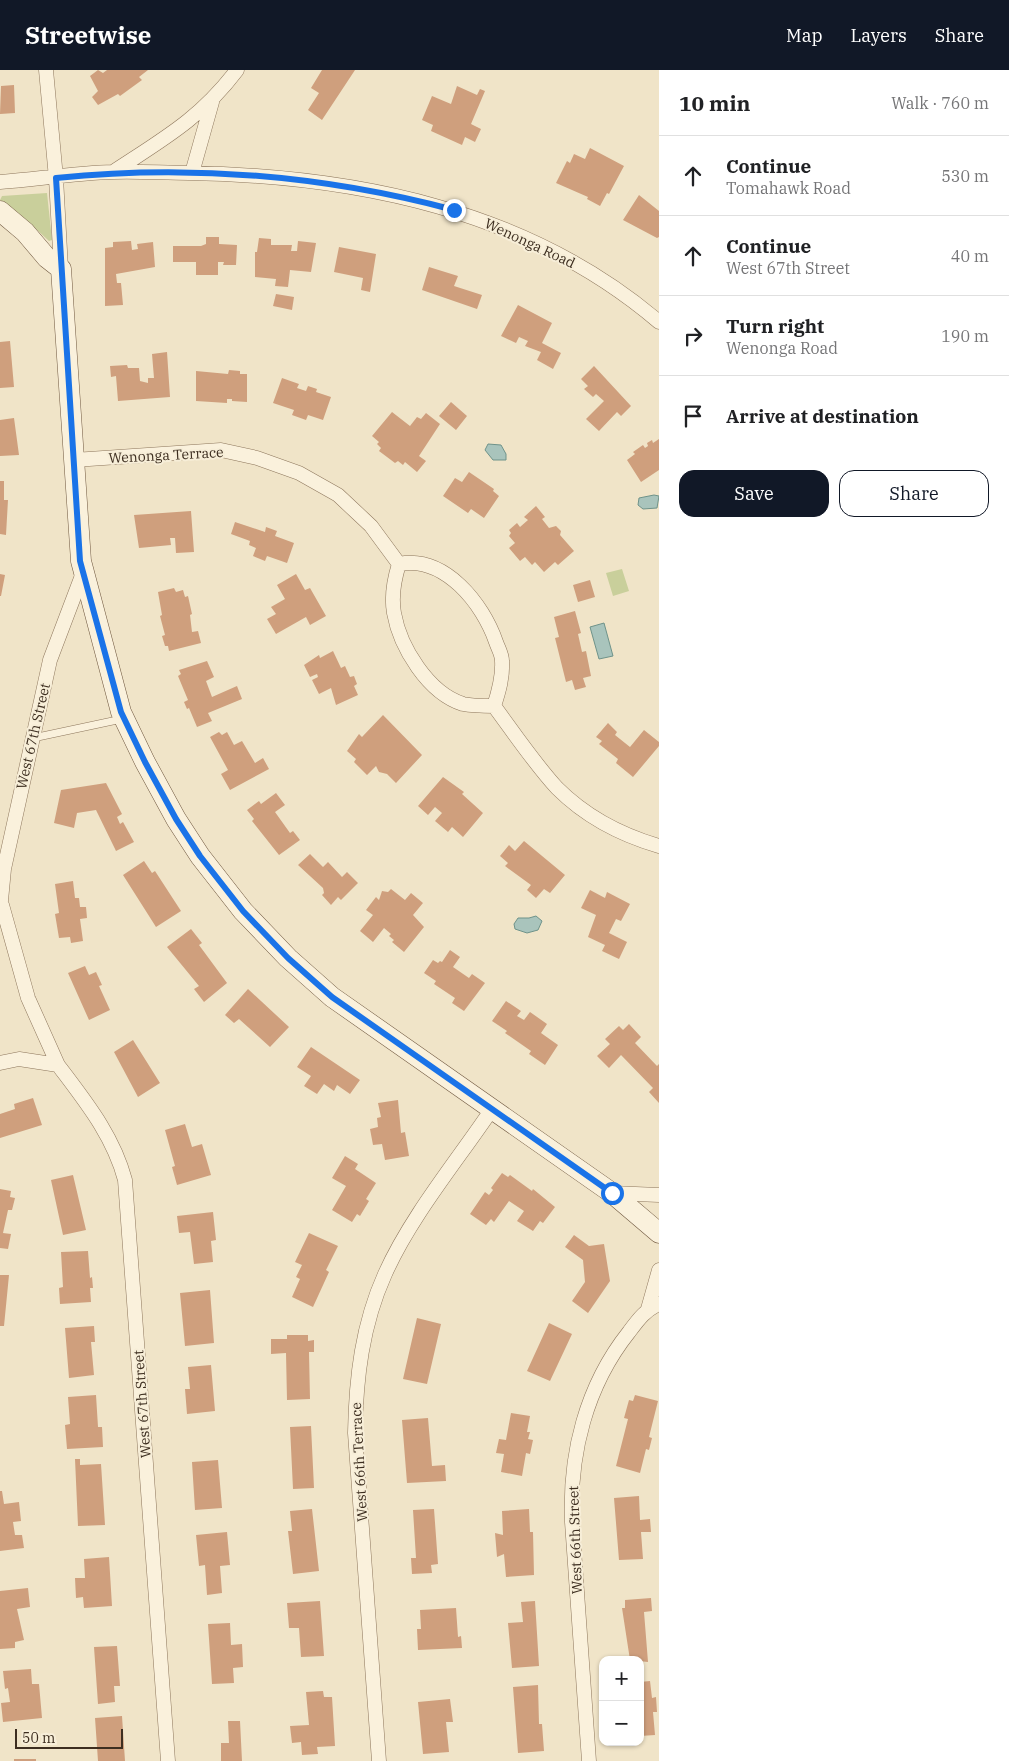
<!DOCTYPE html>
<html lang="en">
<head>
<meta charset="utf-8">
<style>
  :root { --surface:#fff; --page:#f2f2f2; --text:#202124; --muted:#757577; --line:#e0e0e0; --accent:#111827 }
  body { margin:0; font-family:"IBM Plex Serif",serif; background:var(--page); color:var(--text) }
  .controls { position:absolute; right:15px; bottom:15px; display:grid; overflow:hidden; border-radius:10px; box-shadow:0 1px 4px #0004 }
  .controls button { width:45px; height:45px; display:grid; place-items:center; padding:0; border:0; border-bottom:1px solid var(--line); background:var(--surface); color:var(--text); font:25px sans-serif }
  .scale { position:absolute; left:15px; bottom:12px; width:108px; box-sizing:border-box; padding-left:5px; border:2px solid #3d2e20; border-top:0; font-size:14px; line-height:18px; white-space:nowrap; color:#3d2e20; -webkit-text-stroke:4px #f7eed8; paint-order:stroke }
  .stop { position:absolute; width:15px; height:15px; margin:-11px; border:4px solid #1a73e8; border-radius:50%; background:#fff }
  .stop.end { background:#1a73e8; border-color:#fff; box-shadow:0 1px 5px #0008 }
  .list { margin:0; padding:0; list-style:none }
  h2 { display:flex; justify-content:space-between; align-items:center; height:65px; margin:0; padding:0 20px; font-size:21px }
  h2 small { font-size:16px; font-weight:400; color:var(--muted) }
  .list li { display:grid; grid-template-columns:32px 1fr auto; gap:15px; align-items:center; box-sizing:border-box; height:80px; padding:0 20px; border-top:1px solid var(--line) }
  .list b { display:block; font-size:19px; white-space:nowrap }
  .list p { margin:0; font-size:16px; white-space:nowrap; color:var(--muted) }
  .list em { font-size:16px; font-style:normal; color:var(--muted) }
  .actions { display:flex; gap:10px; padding:15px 20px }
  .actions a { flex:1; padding:11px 0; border:1px solid var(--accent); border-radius:15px; text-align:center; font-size:18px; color:var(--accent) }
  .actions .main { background:var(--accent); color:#fff }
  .icon { flex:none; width:28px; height:28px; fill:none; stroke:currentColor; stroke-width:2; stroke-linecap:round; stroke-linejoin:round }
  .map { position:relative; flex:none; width:659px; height:1691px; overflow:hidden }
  header { display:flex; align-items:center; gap:30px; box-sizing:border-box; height:70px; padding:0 25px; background:var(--accent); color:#fff }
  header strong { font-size:24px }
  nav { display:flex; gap:28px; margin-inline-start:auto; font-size:18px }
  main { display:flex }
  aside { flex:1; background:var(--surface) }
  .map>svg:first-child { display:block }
</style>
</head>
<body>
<header>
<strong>Streetwise</strong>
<nav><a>Map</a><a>Layers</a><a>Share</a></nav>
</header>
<main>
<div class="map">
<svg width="659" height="1691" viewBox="0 0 659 1691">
  <rect width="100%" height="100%" fill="#f0e4c8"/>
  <!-- green -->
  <path fill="#c9cf9b" d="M47,123L52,170L49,171L22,146L0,130L2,126Z
    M622,499L629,521L613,526L606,503Z"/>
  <!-- water -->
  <path fill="#a9c4bc" stroke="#6f938a" d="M488,374L501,375L506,384V390H493L485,380Z
    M654,425L659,426L657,438L643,439L638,435L639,428Z
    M604,553L613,586L599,589L590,557Z
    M536,846L542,851L538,860L527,863L515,859L514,854L518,848H529Z"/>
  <!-- building -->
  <path fill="#cf9f7d" d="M98,0L103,3L107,0H148L139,7L142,10L120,26L118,24L98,35L92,27L98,21L90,6Z
    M322,0H355L322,50L308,40L319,23L311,18Z
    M14,15L15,43L0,44L1,16Z
    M457,16L477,25L480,19L485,21L471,54L481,59L475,72L465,67L462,75L431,61L433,55L422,50L432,26L451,34Z
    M590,78L624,96L609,124L607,123L600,136L587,129L588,127L556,113L567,91L570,93L574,84L585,89Z
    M639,125L659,141V167L657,168L623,150Z
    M206,167H219V174L237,175L236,195H223L224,192H218V205H196V192H173V176H201L206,174Z
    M259,168L271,169V175H292L291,181H297L298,171L316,173L311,202L290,200L288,217L275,216L276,209L255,207V182H257Z
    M131,171L132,180L138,179L137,174L153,172L155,197L116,204L117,213H121L123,235L105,236V178L113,177V172Z
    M339,177L376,184L370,222L361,220L363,208L334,202Z
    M429,197L458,206L454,216L482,225L477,239L422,220Z
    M276,224L294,227L292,240L273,236Z
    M518,235L552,253L542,273L561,283L553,299L537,290L541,282L525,276L528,271L519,267L516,273L501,266Z
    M10,271L14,317L0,318V272Z
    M167,282L170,327L118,331L116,306L111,307L110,296L127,295L128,298H139L140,311L148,313V308H154L152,284Z
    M594,296L631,336L621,346L617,342L599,361L586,349L604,331L596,324L593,327L584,319L588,316L581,309Z
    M229,300L240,301V304H247V332L232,331V329H227V333L196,331V301L228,304Z
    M282,308L299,314L297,318L306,321L308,316L317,319L316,322L331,327L323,350L308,345L306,350L292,345L294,340L273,333Z
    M451,332L467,346L456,360L439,346Z
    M392,342L410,356L417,347L421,349L426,343L440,354L419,386L426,391L417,402L405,392L403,395L398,391L395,393L379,381L381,378L377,374L379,372L372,366Z
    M14,348L19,385L0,386V350Z
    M659,369V400L641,412L627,390L635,384L633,382L643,375L645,378L648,376L647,373L652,370L653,373Z
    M469,402L494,419L493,421L499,426L484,448L471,439L468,443L443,426L455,408L462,412Z
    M0,411H4V430H8L6,465L0,464Z
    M536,436L545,447L542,449L549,458L556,456L561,461L560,465L574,481L558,495L555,492L544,502L535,492L532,495L525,487L520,491L509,478L515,473L509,466L511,463L509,460L517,453L520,457L528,450L524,447Z
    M191,441L194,482L176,483L175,468H170L171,475L139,478L134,445Z
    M235,452L265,462L266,457L277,461L275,466L294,473L287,493L267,486L265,491L253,486L256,478L249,475L250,471L231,464Z
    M0,504L5,505L1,526H0Z
    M296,504L305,520L310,518L326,546L310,555L306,547L276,564L267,549L276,544L271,537L285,529L277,515Z
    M590,510L595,527L578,532L573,515Z
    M174,518L176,522L183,520L185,527L188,526L192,544L190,545L192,562L198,561L201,573L169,581L168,576H165L162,566L165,565L160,546L162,545L158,522Z
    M575,541L581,563L578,564L582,582L586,581L591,606L583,608L586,617L575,620L572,610L566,612L555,568L559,567L554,547Z
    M333,581L341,598L345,596L350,607L354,606L357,614L354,616L358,625L336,635L331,618L319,624L312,610L318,607L317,604L310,607L304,595L319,585L320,588Z
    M207,591L214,607L206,611L212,627L237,616L242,629L208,643L212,651L197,657L189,638L187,639L184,632L188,630L178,606L181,604L179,600Z
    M383,645L422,685L396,713L387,704L379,702L376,696L367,705L354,692L356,689L347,681L359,664L362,667Z
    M608,653L617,662L615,665L630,677L644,660L659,672V676L633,707L616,693L618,689L599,674L602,671L596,667Z
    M219,662L222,665L227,662L234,675L242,671L255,693L263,688L269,699L230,720L221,704L228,700L210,667Z
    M443,707L464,722L462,724L483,743L463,767L452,757L448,762L435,751L442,743L435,737L428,745L418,736Z
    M106,713L122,744L117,747L120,754L123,752L134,772L116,781L96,740L77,743L74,758L54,753L61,720Z
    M276,723L285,735L275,742L290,763L293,761L300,770L279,785L252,751L254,749L247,740L259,731L261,734Z
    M524,771L565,805L550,823L544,819L536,828L527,820L531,815L505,796L508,793L500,786L509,775L515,781Z
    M310,784L323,797L328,792L342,807L347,802L358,813L341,830L338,827L331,835L322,825L324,823L323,818L298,795Z
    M144,791L152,803L155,801L181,841L156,857L123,805Z
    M73,811L75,828H79L80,837H86L87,848L80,849L83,871L71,873L70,867L59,868L55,844L59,843L55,814Z
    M391,819L405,830L411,823L423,833L413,845L424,857L404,882L392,872L394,870L389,866L391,864L384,858L373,872L360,861L373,845L366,840L376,827L379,830L382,821L388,822Z
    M590,820L605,828L607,822L630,834L621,851L616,849L609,863L627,872L619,889L602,881L605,875L588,867L596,845L581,838Z
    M191,859L202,873L199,875L227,913L204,932L194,919L199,916L167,877Z
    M450,880L460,887L453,897L469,908L472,904L485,913L464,941L452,933L455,928L434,914L436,911L424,903L433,890L438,893L440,891L442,892Z
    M85,896L89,905L96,902L102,915L99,916L110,940L89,950L68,903Z
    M248,919L289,957L270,977L239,949L234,953L225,945Z
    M506,931L521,941L517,946L524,950L530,942L547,954L541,963L558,975L545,995L529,984L531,981L505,963L507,961L492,951Z
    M629,954L641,967L635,973L657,996L659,994V1033L649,1022L653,1018L621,985L609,998L597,986L610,974L605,969L619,956L623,960Z
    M133,970L160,1013L138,1027L114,982Z
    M311,977L360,1010L350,1024L337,1015L334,1021L324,1014L317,1024L304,1016L311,1006L297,997Z
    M33,1028L42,1055L0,1068V1044L15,1039L14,1034Z
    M398,1030L401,1063L405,1062L409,1086L385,1090L382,1074L373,1075L370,1059L378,1057L377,1048L381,1047L378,1033Z
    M185,1054L192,1077L202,1074L211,1105L177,1115L172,1097L175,1096L165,1060Z
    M345,1086L358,1094L355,1099L376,1113L366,1129L369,1131L360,1146L357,1144L352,1152L332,1140L346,1116L332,1108Z
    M502,1103L508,1107L510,1105L532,1121L533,1119L555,1137L543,1153L540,1151L533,1161L517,1151L524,1141L509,1131L494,1152L491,1149L486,1155L470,1144L485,1122L489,1125L493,1120L491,1118Z
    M73,1105L86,1160L63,1165L51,1110Z
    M0,1119L11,1121L10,1127L15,1128L12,1140H8L3,1163L11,1164L8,1179L0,1178Z
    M213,1142L216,1170L211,1171L213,1192L194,1194L190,1162L179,1163L177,1146Z
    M309,1163L338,1176L326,1200L329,1202L313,1237L292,1227L300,1209L296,1207L302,1195L295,1192Z
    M574,1165L589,1176L604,1174L610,1211L588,1243L572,1231L585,1212L583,1190L565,1177Z
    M88,1181L90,1208L92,1207L93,1218H90L91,1232L60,1234L59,1218L63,1217L61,1182Z
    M0,1205H9L4,1256H0Z
    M210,1220L214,1273L185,1276L180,1223Z
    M417,1248L441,1254L427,1314L403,1309Z
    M549,1253L572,1264L550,1311L527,1301Z
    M94,1256L95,1272H91L94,1305L69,1308L65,1258Z
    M287,1265H308V1271L314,1270V1282H309L310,1329L287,1330L286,1283L271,1284V1269H287Z
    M211,1295L215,1341L187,1344L185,1319H190L188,1297Z
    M96,1325L98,1357H102L103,1377L67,1379L65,1355L70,1354L68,1327Z
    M635,1325L658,1331L649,1367L652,1368L649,1380L646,1379L640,1403L616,1396L628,1349L624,1348L629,1330L633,1331Z
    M511,1343L530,1346L527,1362H530L528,1369L533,1370L530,1384L526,1383L522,1406L501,1402L504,1384L496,1383L499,1369L506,1370Z
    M428,1348L432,1396L445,1395L446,1411L407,1413L402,1350Z
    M311,1356L314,1418L293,1419L290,1357Z
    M75,1389H80V1395L101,1394L105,1455L78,1456Z
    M218,1390L222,1438L195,1440L192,1392Z
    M0,1421H2L4,1434L19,1432L21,1451L13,1452L15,1465H22L24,1478L0,1481Z
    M639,1426L640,1450L650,1449L651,1462H641L643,1489L619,1490L614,1428Z
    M312,1439L319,1501L293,1504L288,1461H292L290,1441Z
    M434,1439L438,1494L431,1495L432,1503L412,1504L411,1488H416L413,1440Z
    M529,1439L530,1462H533L534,1505L506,1507L504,1484L497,1487L495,1463L503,1465L502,1441Z
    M227,1462L230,1495L220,1496L222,1523L207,1525L205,1495L199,1496L196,1465Z
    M109,1487L112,1536L84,1538L83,1527L76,1528L75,1508H85L84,1489Z
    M28,1518L30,1537L17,1539L24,1570L15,1572V1578L0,1579V1521Z
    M651,1528L652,1541L644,1542L648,1592L630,1590L622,1538H625V1530Z
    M320,1531L324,1586L301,1587L299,1558H289L287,1533Z
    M535,1531L539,1596L512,1598L508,1553L523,1552L521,1532Z
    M456,1538L458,1567L461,1566L462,1578L418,1580L417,1559H421L420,1540Z
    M230,1553L231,1575L242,1574L243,1597L233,1598L234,1613L212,1614L208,1554Z
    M117,1576L120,1616H114L115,1632L98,1634L94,1577Z
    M31,1599L32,1614H39L42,1648L3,1652L1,1633L10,1632L8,1618L5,1619L3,1601Z
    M650,1611L652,1628L656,1627L657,1642H653L655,1665L640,1666V1612Z
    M538,1615L539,1654H542L544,1681L518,1683L513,1617Z
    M323,1621L324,1627H332L335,1676L317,1677L318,1684L302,1685L301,1672L292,1673L290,1656L309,1655L306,1622Z
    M450,1629L453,1652H446L449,1682L423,1684L418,1632Z
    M122,1646L125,1691H98L95,1648Z
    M228,1651H240L242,1691H221V1673H229Z
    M14,1689H36V1691H14Z"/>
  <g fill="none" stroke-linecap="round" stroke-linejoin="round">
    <defs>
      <path id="lane" d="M33,668L122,649"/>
      <path id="street" d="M46,0L56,108L61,199
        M113,102C163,69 200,49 237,0
        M192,103L212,32
        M0,112C38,109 76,103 113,102C138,101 164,103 189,103C357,106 528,140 659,252
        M74,390L221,380L257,388L299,403L338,425L371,456L399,494
        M399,494C445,485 483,534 496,572C498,578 502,584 502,591C503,607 499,621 494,636
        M399,494C394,510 391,526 394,543C400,577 428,623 463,634C473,636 484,636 494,636
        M494,636C514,663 534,693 557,718C585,746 621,765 659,776
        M2,835L28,928L58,995
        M0,841L4,799L50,590L83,503
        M0,993L19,989L58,995C85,1031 113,1065 125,1110L168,1691
        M612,1123L659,1125
        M648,1239L659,1200
        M379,1691L355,1363C356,1308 362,1255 385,1204C411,1146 457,1091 492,1039
        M589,1691L572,1452C569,1384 586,1316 629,1262C638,1250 645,1240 659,1234"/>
      <path id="secondary" d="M0,141L25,162L47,188L61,199L81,491L121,642L145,692L176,749L200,786L243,841L288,888L332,927L612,1123L659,1163"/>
    </defs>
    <!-- lane casing -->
    <use href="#lane" stroke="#8d765c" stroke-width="8"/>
    <!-- street casing -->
    <use href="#street" stroke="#8d765c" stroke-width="15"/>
    <!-- secondary casing -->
    <use href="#secondary" stroke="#6f573f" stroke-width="21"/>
    <!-- lane -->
    <use href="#lane" stroke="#faf1dc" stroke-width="7"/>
    <!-- street -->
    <use href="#street" stroke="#faf1dc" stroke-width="14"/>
    <!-- secondary -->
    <use href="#secondary" stroke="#faf1dc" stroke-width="20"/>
  </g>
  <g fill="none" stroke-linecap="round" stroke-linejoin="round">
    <!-- route -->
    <path stroke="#1a73e8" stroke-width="6" d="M454,140C322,105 192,94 56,108L80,491L121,642L145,692L176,749L200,786L243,841L288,888L332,927L612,1123"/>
  </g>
  <g text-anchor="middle" stroke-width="4" stroke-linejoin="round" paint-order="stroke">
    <!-- street labels -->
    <g font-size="14" fill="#3d2e20" stroke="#f7eed8">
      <text transform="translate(530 173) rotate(25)" y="5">Wenonga Road</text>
      <text transform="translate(166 385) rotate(-3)" y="5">Wenonga Terrace</text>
      <text transform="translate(33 666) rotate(-77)" y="5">West 67th Street</text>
      <text transform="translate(142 1334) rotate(-94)" y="5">West 67th Street</text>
      <text transform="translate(359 1392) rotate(-93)" y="5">West 66th Terrace</text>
      <text transform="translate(575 1470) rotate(-92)" y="5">West 66th Street</text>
    </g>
  </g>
</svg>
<div class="controls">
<button>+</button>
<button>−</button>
</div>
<div class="scale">50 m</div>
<div class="stop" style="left:612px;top:1123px"></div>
<div class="stop end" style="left:454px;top:140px"></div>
</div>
<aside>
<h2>10 min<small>Walk · 760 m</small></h2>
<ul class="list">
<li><svg class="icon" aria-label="ahead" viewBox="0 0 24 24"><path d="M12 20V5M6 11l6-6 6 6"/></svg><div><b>Continue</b><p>Tomahawk Road</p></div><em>530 m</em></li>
<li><svg class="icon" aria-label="ahead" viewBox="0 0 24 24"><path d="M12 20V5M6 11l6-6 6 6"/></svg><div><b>Continue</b><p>West 67th Street</p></div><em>40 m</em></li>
<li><svg class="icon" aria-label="right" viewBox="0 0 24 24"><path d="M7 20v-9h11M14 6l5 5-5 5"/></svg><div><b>Turn right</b><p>Wenonga Road</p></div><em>190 m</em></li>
<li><svg class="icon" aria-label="arrive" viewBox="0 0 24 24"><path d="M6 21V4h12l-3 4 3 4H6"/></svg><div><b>Arrive at destination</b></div></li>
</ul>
<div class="actions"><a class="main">Save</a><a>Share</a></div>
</aside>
</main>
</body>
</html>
